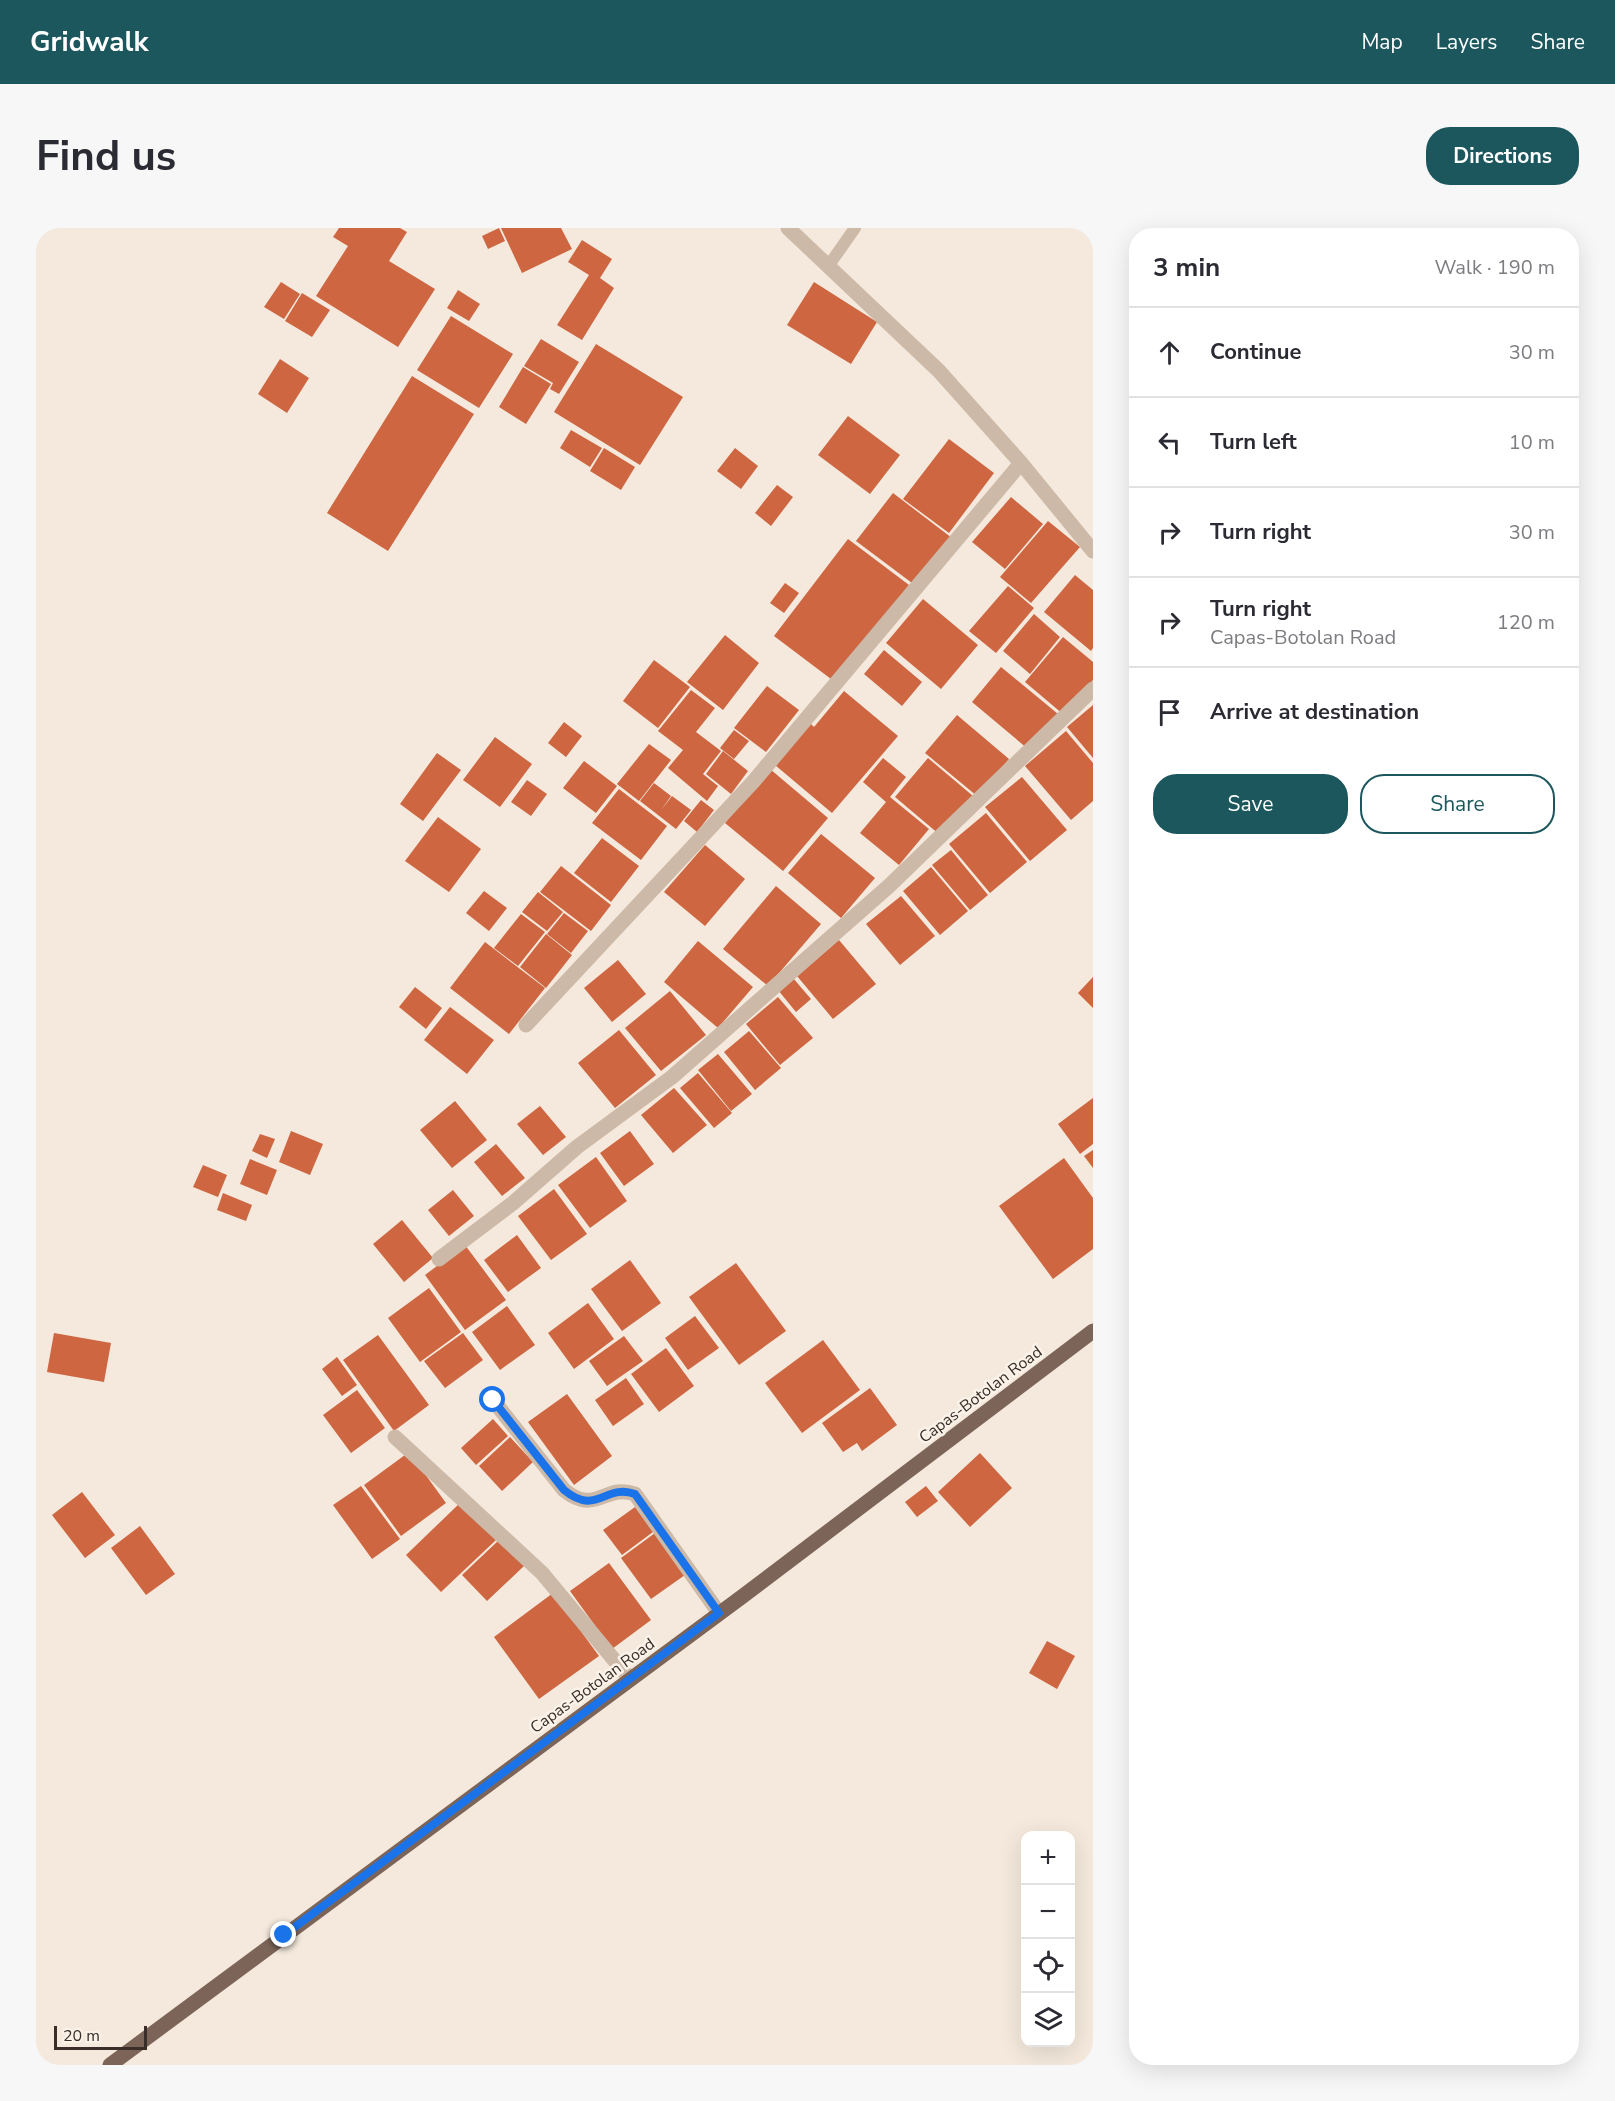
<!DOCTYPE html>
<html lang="en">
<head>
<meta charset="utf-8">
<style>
  :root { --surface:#fff; --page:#f7f7f7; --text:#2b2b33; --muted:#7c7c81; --line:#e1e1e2; --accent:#1b575d }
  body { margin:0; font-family:"Nunito Sans",sans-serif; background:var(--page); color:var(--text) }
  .controls { position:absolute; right:18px; bottom:18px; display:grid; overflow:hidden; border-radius:12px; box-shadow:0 6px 24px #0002 }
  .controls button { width:54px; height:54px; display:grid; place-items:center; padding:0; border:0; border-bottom:2px solid var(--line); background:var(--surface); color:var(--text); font:30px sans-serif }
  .scale { position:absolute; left:18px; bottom:15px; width:93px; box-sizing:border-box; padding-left:6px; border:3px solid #392e28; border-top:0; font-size:16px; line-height:21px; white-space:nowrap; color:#392e28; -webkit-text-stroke:4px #fbf3e9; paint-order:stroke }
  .stop { position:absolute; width:18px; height:18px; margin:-14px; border:4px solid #1a73e8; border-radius:50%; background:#fff }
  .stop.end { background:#1a73e8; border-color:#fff; box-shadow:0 2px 6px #0008 }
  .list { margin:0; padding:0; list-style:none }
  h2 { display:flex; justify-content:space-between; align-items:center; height:78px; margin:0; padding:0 24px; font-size:26px }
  h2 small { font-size:20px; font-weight:400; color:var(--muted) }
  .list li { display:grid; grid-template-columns:39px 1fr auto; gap:18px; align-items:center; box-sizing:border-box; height:90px; padding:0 24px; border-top:2px solid var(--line) }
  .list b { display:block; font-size:22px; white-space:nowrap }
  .list p { margin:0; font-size:20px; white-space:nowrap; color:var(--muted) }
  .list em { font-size:20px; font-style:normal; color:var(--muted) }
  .actions { display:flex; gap:12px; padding:18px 24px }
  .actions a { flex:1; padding:14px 0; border:2px solid var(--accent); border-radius:24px; text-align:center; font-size:21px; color:var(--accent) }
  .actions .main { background:var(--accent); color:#fff }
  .icon { flex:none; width:33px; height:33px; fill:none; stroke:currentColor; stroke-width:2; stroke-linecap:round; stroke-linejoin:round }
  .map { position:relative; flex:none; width:1057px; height:1837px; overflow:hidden; border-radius:24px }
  header { display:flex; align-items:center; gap:36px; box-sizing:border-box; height:84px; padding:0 30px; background:var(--accent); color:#fff }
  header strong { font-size:28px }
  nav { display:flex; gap:33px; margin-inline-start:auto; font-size:21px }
  .intro { display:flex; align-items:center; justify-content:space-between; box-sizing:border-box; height:144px; padding:0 36px }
  h1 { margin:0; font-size:42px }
  .button { padding:15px 27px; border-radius:24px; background:var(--accent); color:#fff; font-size:21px; font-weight:700 }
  main { display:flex; gap:36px; padding:0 36px }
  aside { flex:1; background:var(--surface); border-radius:24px; box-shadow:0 6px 24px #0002 }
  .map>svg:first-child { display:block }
</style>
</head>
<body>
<header>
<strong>Gridwalk</strong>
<nav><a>Map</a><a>Layers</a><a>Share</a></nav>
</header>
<div class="intro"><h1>Find us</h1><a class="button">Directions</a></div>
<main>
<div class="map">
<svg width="1057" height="1837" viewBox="0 0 1057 1837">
  <rect width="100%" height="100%" fill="#f4e9dc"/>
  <!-- building -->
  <path fill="#cd6641" d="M303,0H364L371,4L353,33L399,61L362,119L280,68L312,18L297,9Z
    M463,0L469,13L452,21L446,8Z
    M465,0H525L536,21L486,45Z
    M546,12L576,31L564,50L578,60L546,112L521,97L553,47L532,34Z
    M245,54L264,66L248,91L228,79Z
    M778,54L841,94L815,136L751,97Z
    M422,62L444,76L433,93L411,80Z
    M266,65L294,82L276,109L249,93Z
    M415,88L477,126L443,180L381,142Z
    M505,111L543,134L523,166L514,161L517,155L488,138Z
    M560,116L647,169L604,237L518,184Z
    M244,131L273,150L251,185L222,166Z
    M487,139L515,156L490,196L463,179Z
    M376,148L438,186L352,323L291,285Z
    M812,188L864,227L834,266L782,227Z
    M535,202L566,220L554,239L524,220Z
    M913,211L958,245L913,305L867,271Z
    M568,220L599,239L585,262L554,243Z
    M699,220L722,238L705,261L681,243Z
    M741,257L757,269L735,298L719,285Z
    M857,265L916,310L880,358L820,313Z
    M975,269L1007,296L969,341L936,314Z
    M1012,293L1044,319L995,375L964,349Z
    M812,311L873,357L799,454L738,408Z
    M1039,347L1057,362V420L1055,423L1008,384Z
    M749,355L763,365L748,385L734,375Z
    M972,358L998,380L960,425L933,403Z
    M887,371L942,417L905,461L850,415Z
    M998,386L1024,409L994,446L967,423Z
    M689,407L723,435L687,482L651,454Z
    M1027,409L1057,434V452L1028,487L989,454Z
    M848,422L886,454L866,478L828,446Z
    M618,432L654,459L622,500L587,473Z
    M965,439L1022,486L992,521L936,474Z
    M731,458L763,482L730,524L698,500Z
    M655,462L679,480L660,504L685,523L667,546L682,558L671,573L632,540L647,522L622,503Z
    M808,463L862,508L796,585L739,537L774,495L778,499Z
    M1057,477V530L1031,499Z
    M921,487L973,531L941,568L889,525Z
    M528,494L546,508L530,529L512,515Z
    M698,502L713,513L698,531L684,520Z
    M1030,503L1057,535V573L1035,592L989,538Z
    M459,509L496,536L464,579L427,552Z
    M613,516L635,532L603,573L581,556Z
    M687,523L712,543L695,566L670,546Z
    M401,525L425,542L387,593L364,576Z
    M847,530L870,549L854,569L893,601L863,637L824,605L850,574L827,554Z
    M892,530L937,568L904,607L859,569Z
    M548,533L581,558L560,585L527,560Z
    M734,541L792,590L747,643L689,595Z
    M986,549L1031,602L994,633L949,579Z
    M491,552L511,566L495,588L475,574Z
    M618,555L635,568L625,582L636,568L655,582L640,601L604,573Z
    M583,561L631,598L605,632L556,595Z
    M665,572L678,582L661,604L648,593Z
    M950,585L991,634L954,665L913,616Z
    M402,589L445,621L413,664L369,633Z
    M785,606L839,650L805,690L752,645Z
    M566,610L603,638L575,674L538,645Z
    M669,617L709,651L669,698L628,664Z
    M915,622L952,667L934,682L896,637Z
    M525,638L575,677L555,703L504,664Z
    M895,639L932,683L904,707L867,663Z
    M740,658L785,696L732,758L687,721Z
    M448,663L471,680L453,703L430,685Z
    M502,664L527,684L511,703L486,684Z
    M865,668L899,708L864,737L830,696Z
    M528,685L552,703L535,725L511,706Z
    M485,686L509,704L482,738L458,720Z
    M510,706L536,727L510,760L484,739Z
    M803,712L840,756L797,791L761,748Z
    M662,713L717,759L682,800L628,754Z
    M449,714L509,760L473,806L414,760Z
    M582,732L610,766L576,794L548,760Z
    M1057,749V780L1042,765Z
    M757,750L775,771L760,784L742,762Z
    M379,759L406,780L390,801L363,779Z
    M634,763L670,807L625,843L589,800Z
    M742,769L777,810L744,837L710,796Z
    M414,779L458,812L431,846L388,812Z
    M583,802L620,847L579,880L542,835Z
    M713,803L745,840L719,862L688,824Z
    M682,826L716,866L695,883L662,842Z
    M662,845L696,885L678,900L644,860Z
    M638,860L671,897L637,925L605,887Z
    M1057,870V916L1044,926L1022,896Z
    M419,873L451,912L416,940L384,902Z
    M504,878L530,909L507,927L481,896Z
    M255,903L287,916L274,947L243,934Z
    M594,903L618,936L588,958L564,925Z
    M224,906L239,911L231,930L216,923Z
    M460,916L489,950L466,968L438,934Z
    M1057,922V940L1048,928Z
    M560,929L591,973L554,1000L522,957Z
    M1028,930L1057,970V1021L1017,1051L963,978Z
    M214,931L241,942L231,967L204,956Z
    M167,937L191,947L182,969L157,959Z
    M518,961L551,1006L515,1032L482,988Z
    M417,962L438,988L413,1008L392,982Z
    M187,965L216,977L210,993L181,982Z
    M366,992L397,1030L368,1054L337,1016Z
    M481,1007L505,1040L472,1064L448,1032Z
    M429,1017L470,1072L429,1102L389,1047Z
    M594,1032L625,1075L586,1103L555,1061Z
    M700,1035L750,1103L703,1137L653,1069Z
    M393,1060L425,1104L384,1134L352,1090Z
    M552,1075L578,1111L538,1141L512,1105Z
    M471,1078L499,1117L464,1142L436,1104Z
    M659,1088L683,1120L652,1142L629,1110Z
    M18,1105L75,1115L68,1154L11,1144Z
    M427,1105L447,1132L409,1160L388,1133Z
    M342,1107L393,1177L358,1203L307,1132Z
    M588,1108L607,1133L571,1158L553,1133Z
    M787,1112L824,1162L766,1205L729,1155Z
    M630,1120L658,1158L623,1184L595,1146Z
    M301,1129L321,1157L306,1168L286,1141Z
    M590,1150L608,1176L577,1198L559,1172Z
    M834,1160L861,1197L826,1223L821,1215L807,1224L786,1195Z
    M321,1162L349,1200L315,1225L287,1187Z
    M531,1166L576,1228L538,1257L492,1194Z
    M457,1191L472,1208L440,1237L425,1220Z
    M474,1209L497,1234L466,1263L443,1238Z
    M373,1224L410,1275L365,1308L328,1257Z
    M944,1225L976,1260L934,1299L902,1264Z
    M325,1258L364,1311L336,1331L297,1277Z
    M890,1258L902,1273L881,1289L869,1274Z
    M46,1264L79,1307L49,1330L16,1287Z
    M425,1274L460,1312L405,1364L370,1327Z
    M599,1279L617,1304L586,1327L567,1302Z
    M104,1298L139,1346L110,1367L75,1320Z
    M619,1305L649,1347L615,1371L585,1330Z
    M463,1312L488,1338L451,1373L426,1347Z
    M573,1335L615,1392L576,1421L534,1363Z
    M517,1365L563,1428L503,1471L458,1409Z
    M1011,1413L1039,1428L1021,1461L993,1445Z"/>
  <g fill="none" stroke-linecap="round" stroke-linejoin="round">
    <!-- service -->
    <path stroke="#cdb9a7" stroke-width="12" d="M793,37L819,0"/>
    <!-- minor -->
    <path stroke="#cdb9a7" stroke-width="15" d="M752,0L903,143L985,235L1057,323
      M490,797L717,554L985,235
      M403,1031L477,975L541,919L636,849L853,658L1057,461
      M457,1172L528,1262C560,1288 569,1255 599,1266L683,1385
      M359,1209L506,1345L594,1451"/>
    <!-- primary -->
    <path stroke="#7c6558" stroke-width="15" d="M74,1837L707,1368L1057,1103"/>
  </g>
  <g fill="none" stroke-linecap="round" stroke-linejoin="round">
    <!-- route -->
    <path stroke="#1a73e8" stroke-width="8" d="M248,1707L683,1385L599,1266C569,1255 561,1289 528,1262L457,1172"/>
  </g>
  <g text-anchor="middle" stroke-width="5" stroke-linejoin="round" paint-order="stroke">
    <!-- street labels -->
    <g font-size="16" fill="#392e28" stroke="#fbf3e9">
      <text transform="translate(944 1166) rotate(-37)" y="6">Capas-Botolan Road</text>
      <text transform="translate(556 1457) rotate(-36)" y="6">Capas-Botolan Road</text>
    </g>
  </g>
</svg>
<div class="controls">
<button>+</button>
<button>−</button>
<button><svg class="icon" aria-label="locate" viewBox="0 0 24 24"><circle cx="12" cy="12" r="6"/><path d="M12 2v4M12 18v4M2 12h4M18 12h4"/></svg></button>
<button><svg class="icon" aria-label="layers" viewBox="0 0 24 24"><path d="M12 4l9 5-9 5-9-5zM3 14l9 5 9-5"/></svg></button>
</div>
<div class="scale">20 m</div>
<div class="stop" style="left:457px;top:1172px"></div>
<div class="stop end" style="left:248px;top:1707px"></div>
</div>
<aside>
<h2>3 min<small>Walk · 190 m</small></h2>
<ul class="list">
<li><svg class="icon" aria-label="ahead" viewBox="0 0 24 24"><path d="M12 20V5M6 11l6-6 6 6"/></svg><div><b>Continue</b></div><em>30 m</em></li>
<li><svg class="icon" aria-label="left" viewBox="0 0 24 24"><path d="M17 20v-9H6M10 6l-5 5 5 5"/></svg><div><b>Turn left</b></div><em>10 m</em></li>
<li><svg class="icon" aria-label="right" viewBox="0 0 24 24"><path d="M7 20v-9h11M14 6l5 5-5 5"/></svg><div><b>Turn right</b></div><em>30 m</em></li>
<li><svg class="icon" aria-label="right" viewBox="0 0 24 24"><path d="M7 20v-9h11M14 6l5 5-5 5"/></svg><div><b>Turn right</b><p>Capas-Botolan Road</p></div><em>120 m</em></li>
<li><svg class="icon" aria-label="arrive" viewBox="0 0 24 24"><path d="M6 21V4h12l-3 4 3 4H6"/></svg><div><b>Arrive at destination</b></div></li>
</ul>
<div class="actions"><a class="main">Save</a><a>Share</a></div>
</aside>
</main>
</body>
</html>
